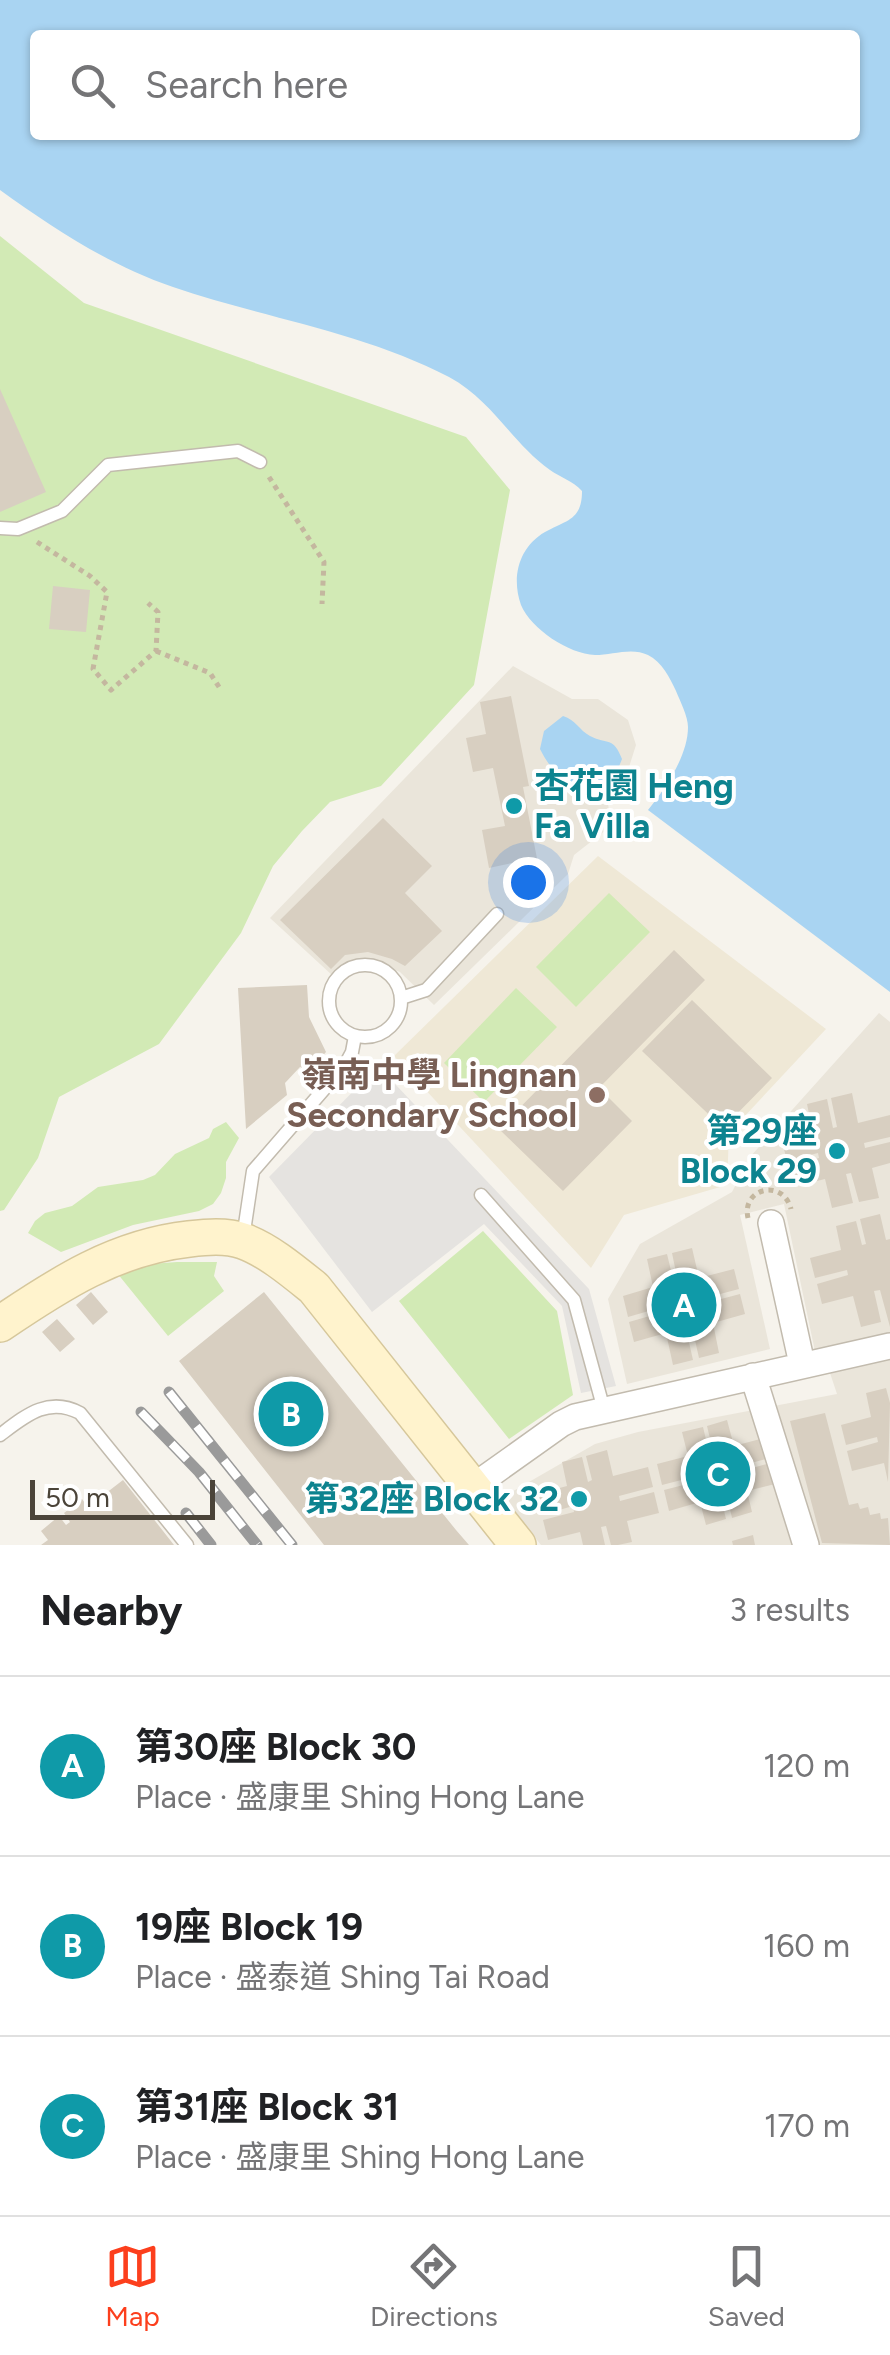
<!DOCTYPE html>
<html lang="en">
<head>
<meta charset="utf-8">
<style>
  :root { --surface:#fff; --page:#f2f2f2; --text:#202124; --muted:#757577; --line:#e0e0e0; --accent:#fc3f1d }
  body { margin:0; font-family:Figtree,"Noto Sans TC",sans-serif; background:var(--page); color:var(--text) }
  .scale { position:absolute; left:30px; bottom:25px; width:185px; box-sizing:border-box; padding-left:10px; border:5px solid #4b4439; border-top:0; font-size:28px; line-height:35px; white-space:nowrap; color:#4b4439; -webkit-text-stroke:8px #fff; paint-order:stroke }
  .you { position:absolute; left:528px; top:882px; width:35px; height:35px; margin:-25px; border:8px solid #fff; border-radius:50%; background:#1a73e8; box-shadow:0 0 0 15px #1a73e833 }
  .badge { display:grid; place-items:center; width:65px; height:65px; border-radius:50%; background:var(--accent); color:#fff; font-size:32px; font-weight:700 }
  .pin { position:absolute; translate:-50% -50%; border:5px solid #fff; box-shadow:0 2px 10px #0006 }
  .list { margin:0; padding:0; list-style:none }
  h2 { display:flex; justify-content:space-between; align-items:center; height:130px; margin:0; padding:0 40px; font-size:42px }
  h2 small { font-size:32px; font-weight:400; color:var(--muted) }
  .list li { display:grid; grid-template-columns:65px 1fr auto; gap:30px; align-items:center; box-sizing:border-box; height:180px; padding:0 40px; border-top:2px solid var(--line) }
  .list b { display:block; font-size:38px; white-space:nowrap }
  .list p { margin:0; font-size:32px; white-space:nowrap; color:var(--muted) }
  .list em { font-size:32px; font-style:normal; color:var(--muted) }
  .icon { flex:none; width:55px; height:55px; fill:none; stroke:currentColor; stroke-width:2; stroke-linecap:round; stroke-linejoin:round }
  .map { position:relative; flex:none; width:890px; height:1545px; overflow:hidden }
  .search { position:absolute; background:var(--surface); box-shadow:0 2px 8px #0004; left:30px; right:30px; top:30px; height:110px; display:flex; align-items:center; gap:25px; box-sizing:border-box; padding:0 35px; border-radius:10px; color:var(--muted); font-size:38px }
  .sheet { height:670px; background:var(--surface) }
  nav { display:flex; justify-content:space-around; align-items:center; box-sizing:border-box; height:140px; border-top:2px solid var(--line); background:var(--surface); font-size:28px; color:var(--muted) }
  nav a { display:grid; justify-items:center; gap:5px }
  nav .on { color:var(--accent) }
  .map>svg:first-child { display:block }
</style>
</head>
<body>
<div class="map">
<svg width="890" height="1545" viewBox="0 0 890 1545">
  <rect width="100%" height="100%" fill="#f6f3ec"/>
  <!-- residential -->
  <path fill="#eae5da" d="M513,666L572,699H598L628,720L636,745L623,786L607,796L611,826L574,855L568,874L434,1005L400,972L370,960L346,964L333,976L270,918Z
    M879,1013L890,1022V1545H541L503,1497L595,1444L638,1432L837,1394L830,1373L820,1375L784,1204L740,1215L770,1349L627,1384L608,1299L640,1244L732,1192L750,1157Z"/>
  <!-- education -->
  <path fill="#efe8d6" d="M598,856L826,1029L729,1133L727,1185L624,1215L591,1268L394,1056Z"/>
  <!-- green -->
  <path fill="#d2eab5" d="M0,236L84,303L466,437L510,490L474,685L381,786L330,802L302,831L273,866L241,933L159,1044L59,1097L38,1158L4,1210L0,1211Z
    M609,893L650,932L576,1007L536,967Z
    M516,988L557,1027L484,1102L444,1063Z
    M226,1122L239,1138L226,1162V1178L221,1193L213,1204L199,1211L133,1225L61,1252L28,1233L35,1221L45,1213L72,1206L98,1187L143,1180L155,1175L175,1154L209,1138L213,1129Z
    M483,1231L557,1311L573,1395L509,1439L399,1301Z
    M177,1262H217L214,1276L224,1291L168,1336L117,1273L137,1265Z"/>
  <!-- parking -->
  <path fill="#e5e3e0" d="M378,1066L589,1289L616,1386L581,1393L562,1306L484,1224L372,1312L269,1177Z"/>
  <!-- water -->
  <path fill="#a9d4f2" fill-rule="evenodd" d="M0,0H890V992L648,810C665,789 688,756 688,727C688,716 680,701 676,691C670,678 662,662 648,655C632,647 612,655 595,655C569,654 531,629 521,605C511,577 519,547 545,532C567,520 582,520 582,491C572,480 561,478 550,470C512,443 493,401 449,377C363,332 264,318 173,287C109,265 54,229 0,190ZM855,35V135H35V35Z
    M563,716C576,720 579,730 590,736C608,745 613,736 622,759L614,779C579,796 556,781 540,749L544,731Z"/>
  <!-- building -->
  <path fill="#d8cfc1" d="M0,389L46,492L0,512Z
    M53,586L90,590L86,632L49,629Z
    M511,696L529,786L523,787L542,884L517,889L512,863L489,868L482,830L505,826L493,768L473,772L466,738L486,734L480,702Z
    M383,818L432,866L405,893L442,931L405,966L392,959L368,952L345,955L331,969L280,920Z
    M674,950L705,980L599,1088L632,1121L563,1191L499,1129Z
    M307,985L309,1017L326,1052L310,1070L300,1067L285,1083L287,1095L246,1129L238,988Z
    M692,1000L772,1078L723,1128L642,1051Z
    M852,1093L858,1123L890,1115V1137L864,1143L865,1148L890,1142V1163L872,1168L879,1198L859,1202L851,1173L846,1174L853,1203L832,1208L825,1179L793,1187L788,1167L819,1158L818,1153L787,1161L782,1141L813,1133L807,1104L827,1099L833,1128L837,1127L831,1098Z
    M880,1214L886,1240L890,1239V1327L880,1290L874,1291L881,1322L861,1327L853,1296L822,1304L817,1284L848,1275L847,1270L815,1278L810,1258L841,1250L836,1226L856,1221L862,1245L866,1244L860,1219Z
    M692,1248L699,1278L734,1269L739,1289L705,1298L706,1303L740,1294L745,1314L713,1323L719,1353L699,1358L692,1327L686,1329L693,1360L673,1365L666,1333L634,1342L629,1322L660,1313L659,1308L628,1317L623,1296L653,1287L647,1259L667,1254L674,1283L678,1282L672,1253Z
    M91,1292L108,1312L93,1325L76,1305Z
    M264,1292L456,1530L469,1545H324L179,1361Z
    M57,1319L75,1339L60,1352L42,1332Z
    M886,1388L890,1403L888,1482L884,1463L852,1471L847,1451L878,1442L877,1437L846,1445L841,1425L871,1417L866,1393Z
    M825,1413L849,1505L858,1503L860,1509L868,1507L870,1515L880,1513L881,1519L888,1518L890,1545L822,1543L790,1421Z
    M727,1420L734,1446L768,1437L773,1457L740,1466L741,1471L774,1462L779,1483L747,1491L752,1512L732,1518L727,1496L721,1498L726,1519L706,1525L700,1502L669,1511L664,1490L695,1482L693,1477L662,1485L657,1464L688,1456L682,1432L703,1427L709,1452L713,1451L707,1426Z
    M607,1450L613,1476L648,1467L653,1487L619,1496L620,1501L654,1492L659,1513L627,1521L632,1542L618,1545H611L606,1526L601,1527L605,1545H583L580,1532L548,1540L543,1520L574,1512L573,1506L542,1515L537,1494L567,1486L562,1462L582,1457L588,1482L592,1480L586,1456Z
    M123,1480L174,1545H41L48,1540L41,1531L59,1516L66,1525L70,1522L64,1513L82,1499L88,1507Z
    M753,1535L755,1545H733L732,1541Z"/>
  <g fill="none" stroke-linecap="round" stroke-linejoin="round">
    <defs>
      <path id="lane" d="M0,528L18,529L62,511L108,465L238,451L260,462
        M329 1001a36 36 0 1 1 72 0a36 36 0 1 1-72 0Z
        M401,998L426,990L497,914
        M481,1195L574,1300L604,1410
        M243,1238L253,1171L345,1065L352,1052L355,1036
        M0,1435C25,1416 48,1396 80,1413L187,1545"/>
      <path id="street" d="M771,1223L802,1364
        M753,1376L806,1545
        M474,1486L561,1424L575,1417L890,1346"/>
      <path id="secondary" d="M0,1324C59,1284 116,1247 189,1239C206,1237 226,1235 243,1241C268,1250 293,1271 314,1288L518,1545"/>
    </defs>
    <!-- lane casing -->
    <use href="#lane" stroke="#c2bbae" stroke-width="15"/>
    <!-- street casing -->
    <use href="#street" stroke="#c2bbae" stroke-width="28"/>
    <!-- secondary casing -->
    <use href="#secondary" stroke="#d6c79b" stroke-width="38"/>
    <!-- path -->
    <path stroke="#c4b79f" stroke-width="5" stroke-dasharray="5 5" stroke-linecap="butt" d="M269,477L324,562L322,604
      M37,542L90,576L107,592L93,669L111,690L156,651L158,612L148,603
      M156,651L210,673L221,690
      M748,1218C741,1188 783,1178 791,1209"/>
    <!-- lane -->
    <use href="#lane" stroke="#fff" stroke-width="12"/>
    <!-- street -->
    <use href="#street" stroke="#fff" stroke-width="25"/>
    <!-- secondary -->
    <use href="#secondary" stroke="#fff3cd" stroke-width="35"/>
    <defs>
      <path id="rail" d="M169,1392L292,1545
        M141,1412L199,1472L257,1545
        M186,1513L211,1545"/>
    </defs>
    <!-- rail casing -->
    <use href="#rail" stroke="#9a9a9a" stroke-width="11"/>
    <!-- rail -->
    <use href="#rail" stroke="#fff" stroke-width="8" stroke-dasharray="22" stroke-linecap="butt"/>
  </g>
  <!-- markers -->
  <g fill="#0f9aa8" stroke="#fff" stroke-width="4">
    <circle cx="514" cy="806" r="10"/>
    <circle cx="837" cy="1151" r="10"/>
    <circle cx="579" cy="1499" r="10"/>
  </g>
  <circle fill="#8d6e63" stroke="#fff" stroke-width="4" cx="597" cy="1095" r="10"/>
  <g text-anchor="middle" stroke-width="8" stroke-linejoin="round" paint-order="stroke">
    <!-- culture labels -->
    <g font-size="35" font-weight="bold" fill="#0d838f" stroke="#fff" text-anchor="end">
      <text x="534" y="798" text-anchor="start">杏花園 Heng<tspan x="534" dy="40">Fa Villa</tspan></text>
      <text x="817" y="1143">第29座<tspan x="817" dy="40">Block 29</tspan></text>
      <text x="559" y="1511">第32座 Block 32</text>
    </g>
    <!-- education labels -->
    <g font-size="35" font-weight="bold" fill="#785e54" stroke="#fff" text-anchor="end">
      <text x="577" y="1087">嶺南中學 Lingnan<tspan x="577" dy="40">Secondary School</tspan></text>
    </g>
  </g>
</svg>
<div class="scale">50 m</div>
<div class="you"></div>
<div class="pin badge" style="left:684px;top:1305px;background:#0f9aa8">A</div>
<div class="pin badge" style="left:291px;top:1414px;background:#0f9aa8">B</div>
<div class="pin badge" style="left:718px;top:1474px;background:#0f9aa8">C</div>
<div class="search"><svg class="icon" aria-label="search" viewBox="0 0 24 24"><circle cx="10" cy="10" r="6"/><path d="M15 15l6 6"/></svg>Search here</div>
</div>
<section class="sheet">
<h2>Nearby<small>3 results</small></h2>
<ul class="list">
<li><span class="badge" style="background:#0f9aa8">A</span><div><b>第30座 Block 30</b><p>Place · 盛康里 Shing Hong Lane</p></div><em>120 m</em></li>
<li><span class="badge" style="background:#0f9aa8">B</span><div><b>19座 Block 19</b><p>Place · 盛泰道 Shing Tai Road</p></div><em>160 m</em></li>
<li><span class="badge" style="background:#0f9aa8">C</span><div><b>第31座 Block 31</b><p>Place · 盛康里 Shing Hong Lane</p></div><em>170 m</em></li>
</ul>
</section>
<nav>
<a class="on"><svg class="icon" aria-label="map" viewBox="0 0 24 24"><path d="M3 6l6-2 6 2 6-2v14l-6 2-6-2-6 2zM9 4v14M15 6v14"/></svg>Map</a>
<a><svg class="icon" aria-label="directions" viewBox="0 0 24 24"><path d="M12 3l9 9-9 9-9-9zM9 14v-3h6M13 9l2 2-2 2"/></svg>Directions</a>
<a><svg class="icon" aria-label="saved" viewBox="0 0 24 24"><path d="M7 4h10v16l-5-4-5 4z"/></svg>Saved</a>
</nav>
</body>
</html>
